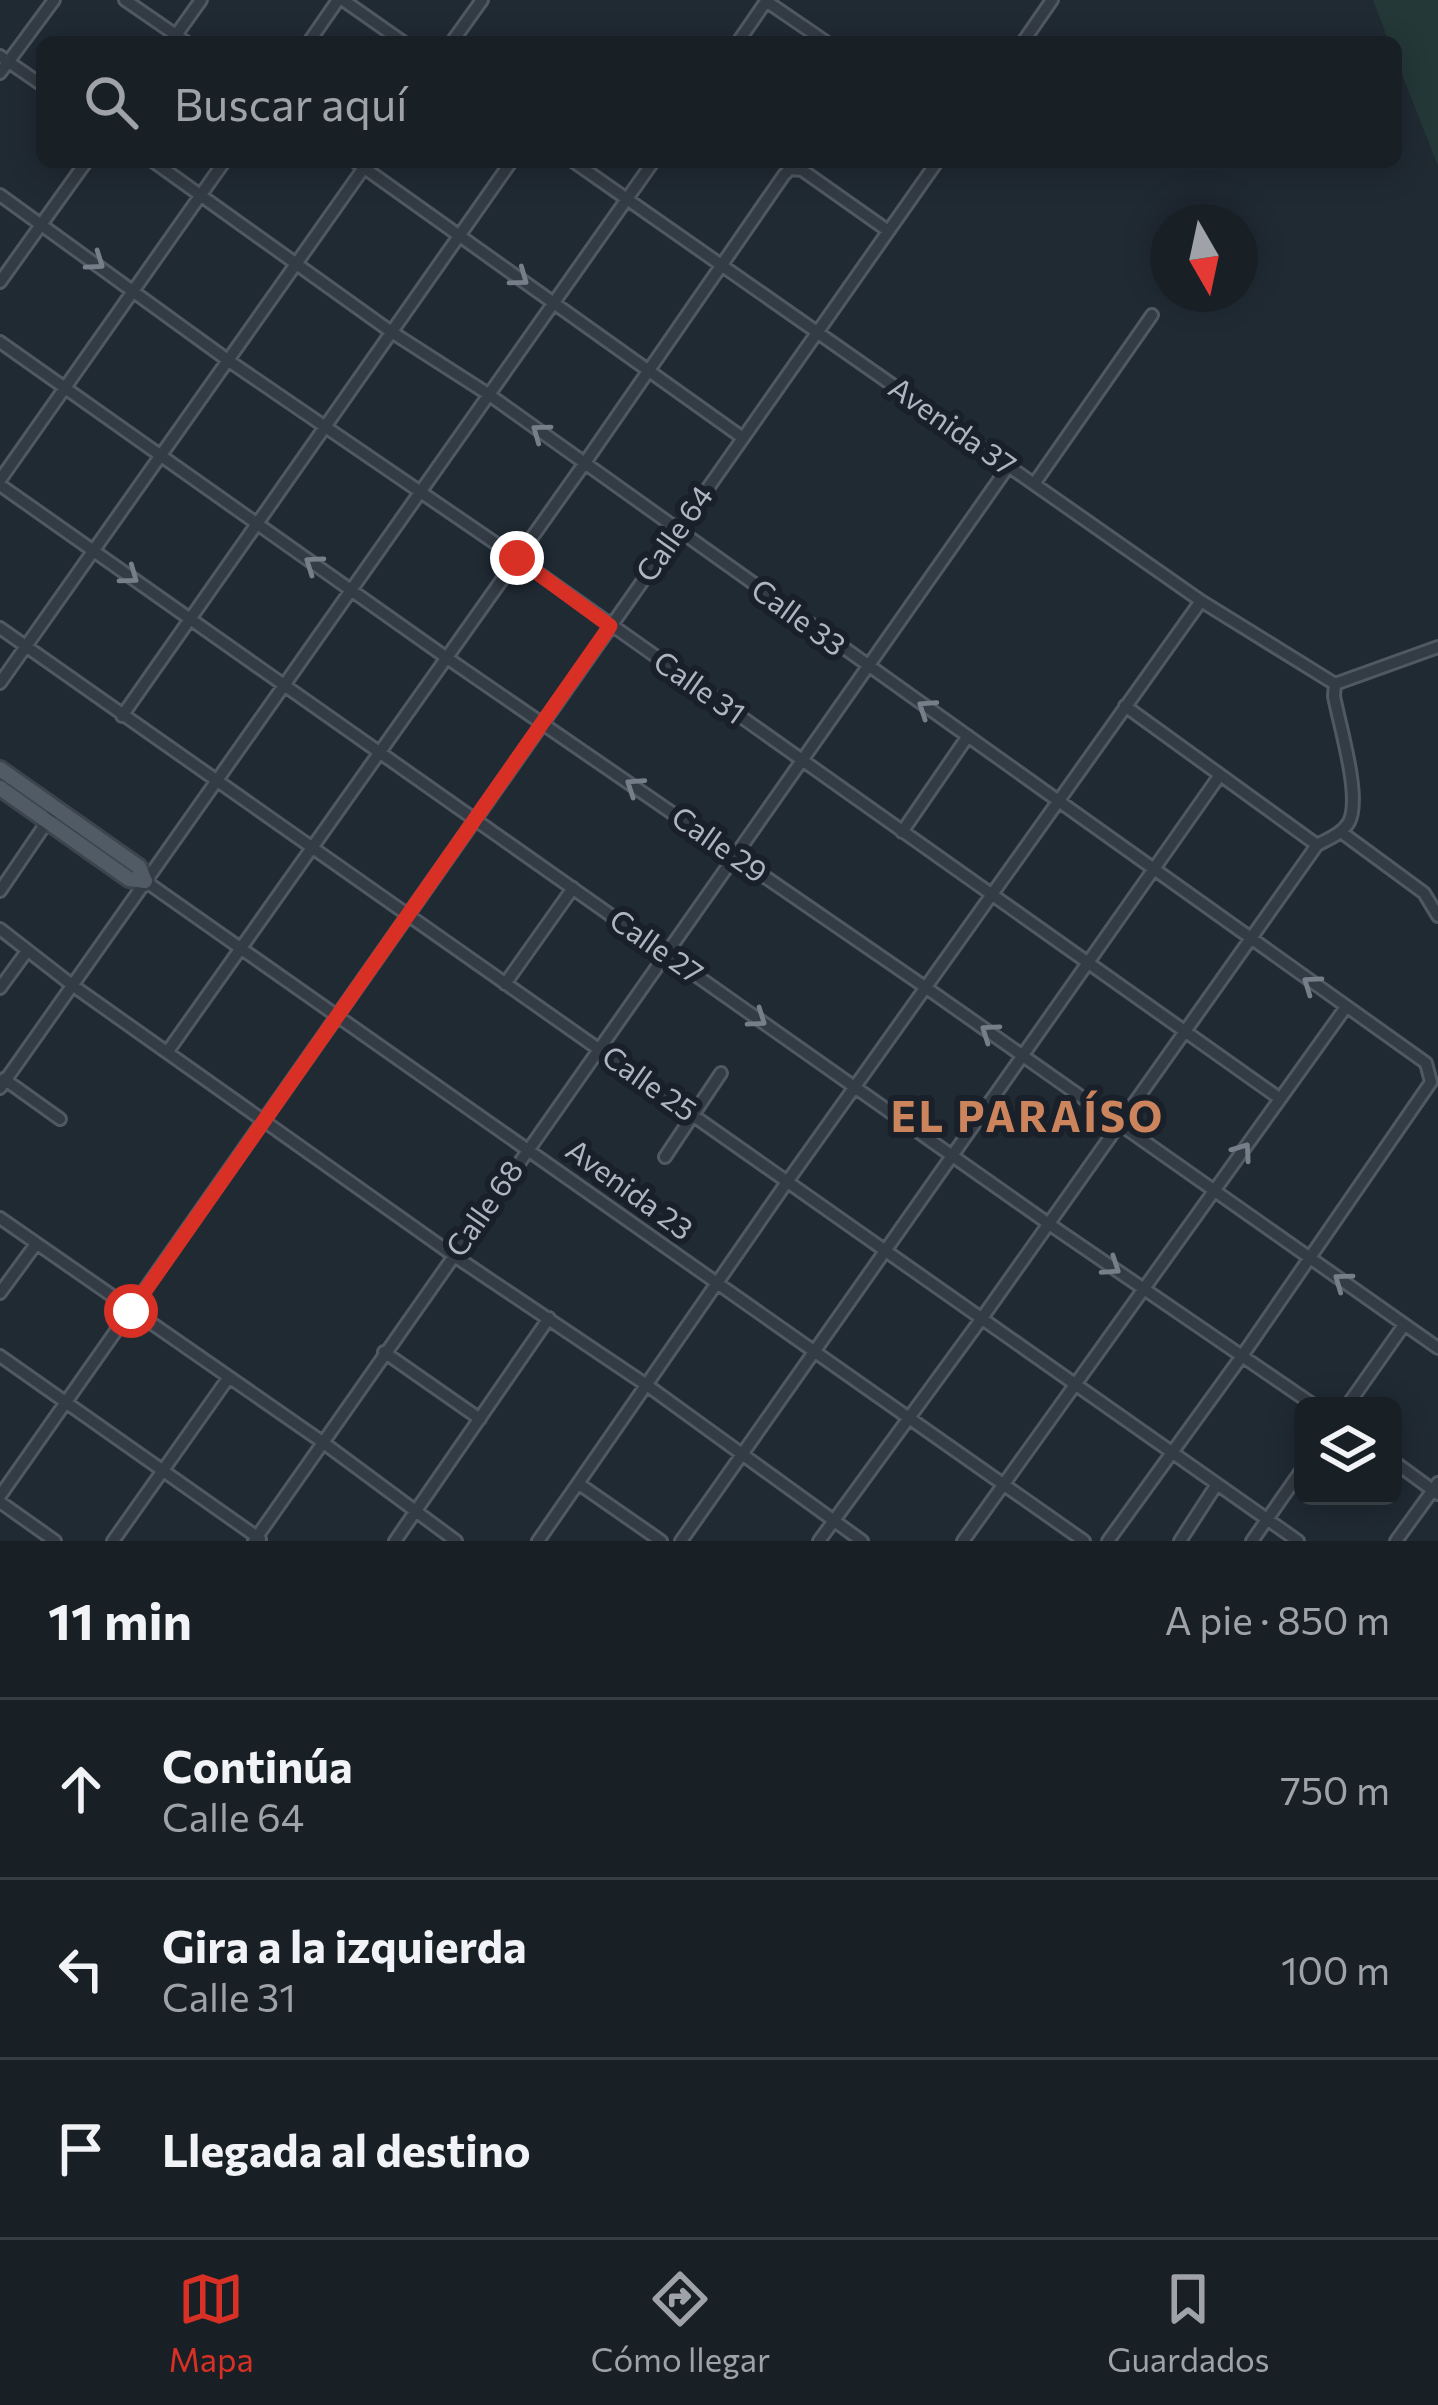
<!DOCTYPE html>
<html lang="es">
<head>
<meta charset="utf-8">
<style>
  :root { --surface:#182026; --page:#21282e; --text:#f1f3f6; --muted:#9fa3a7; --line:#363e43; --accent:#d93025 }
  body { margin:0; font-family:Commissioner,sans-serif; background:var(--page); color:var(--text) }
  .controls { position:absolute; right:36px; bottom:36px; display:grid; overflow:hidden; border-radius:18px; box-shadow:0 6px 30px #0003 }
  .controls button { width:108px; height:108px; display:grid; place-items:center; padding:0; border:0; border-bottom:3px solid var(--line); background:var(--surface); color:var(--text); font:60px sans-serif }
  .compass { position:absolute; left:1150px; top:204px; width:108px; height:108px; border-radius:50%; background:var(--surface); box-shadow:0 6px 30px #0003; rotate:171deg }
  .stop { position:absolute; width:36px; height:36px; margin:-27px; border:9px solid #d93025; border-radius:50%; background:#fff }
  .stop.end { background:#d93025; border-color:#fff; box-shadow:0 3px 12px #0008 }
  .list { margin:0; padding:0; list-style:none }
  h2 { display:flex; justify-content:space-between; align-items:center; height:156px; margin:0; padding:0 48px; font-size:51px }
  h2 small { font-size:39px; font-weight:400; color:var(--muted) }
  .list li { display:grid; grid-template-columns:78px 1fr auto; gap:36px; align-items:center; box-sizing:border-box; height:180px; padding:0 48px; border-top:3px solid var(--line) }
  .list b { display:block; font-size:45px; white-space:nowrap }
  .list p { margin:0; font-size:39px; white-space:nowrap; color:var(--muted) }
  .list em { font-size:39px; font-style:normal; color:var(--muted) }
  .icon { flex:none; width:66px; height:66px; fill:none; stroke:currentColor; stroke-width:2; stroke-linecap:round; stroke-linejoin:round }
  .map { position:relative; flex:none; width:1438px; height:1541px; overflow:hidden }
  .search { position:absolute; background:var(--surface); box-shadow:0 6px 30px #0003; left:36px; right:36px; top:36px; height:132px; display:flex; align-items:center; gap:30px; box-sizing:border-box; padding:0 42px; border-radius:18px; color:var(--muted); font-size:45px }
  .sheet { height:696px; background:var(--surface) }
  nav { display:flex; justify-content:space-around; align-items:center; box-sizing:border-box; height:168px; border-top:3px solid var(--line); background:var(--surface); font-size:33px; color:var(--muted) }
  nav a { display:grid; justify-items:center; gap:6px }
  nav .on { color:var(--accent) }
  .map>svg:first-child { display:block }
</style>
</head>
<body>
<div class="map">
<svg width="1438" height="1541" viewBox="0 0 1438 1541">
  <rect width="100%" height="100%" fill="#202a33"/>
  <!-- green -->
  <path fill="#243837" d="M1373,0H1438V166L1396,59V42H1389Z"/>
  <g fill="none" stroke-linecap="round" stroke-linejoin="round">
    <defs>
      <path id="minor" d="M125,0L186,42
        M343,0L403,42
        M766,1L826,42
        M171,42L201,0
        M309,42L338,0
        M452,42L482,0
        M738,42L767,0
        M1023,42L1052,0
        M0,56L42,85
        M0,73L54,0
        M154,162L390,331L488,394L1426,1063L1431,1082L1242,1356L1108,1541
        M356,162L743,438
        M574,162L1201,601L1335,684
        M0,195L229,361L517,558L1279,1098
        M0,282L86,162
        M0,342L447,658L925,987L1438,1348
        M0,480L224,162
        M1034,484L1152,315
        M0,485L1049,1224L1315,1406
        M0,628L1298,1541
        M0,683L368,162
        M1335,684L1438,647
        M1125,706L1317,845
        M122,716L511,162
        M902,832L968,736
        M1341,832L1424,893L1438,916
        M145,881L1084,1541
        M0,891L51,816
        M0,929L72,985L453,1255L648,1386L862,1541
        M505,984L573,888
        M0,988L27,951
        M168,1051L584,464L784,175L790,169L802,170L887,230
        M4,1079L60,1119
        M0,1088L653,162
        M665,1157L721,1073
        M0,1218L321,1441L456,1541
        M0,1293L36,1244
        M384,1352L480,1419
        M0,1356L260,1539
        M1347,1406L1404,1325
        M1393,1461L1438,1494
        M579,1484L661,1541
        M0,1496L937,162
        M0,1502L55,1541
        M113,1541L229,1377
        M254,1541L1008,467
        M395,1541L549,1318
        M538,1541L787,1182L1201,601
        M681,1541L1220,775
        M819,1541L982,1318L1317,845C1328,839 1342,834 1349,822C1362,797 1339,724 1334,696L1335,684
        M963,1541L1346,1007
        M1180,1541L1217,1484
        M1252,1541L1303,1468
        M1396,1541L1438,1483"/>
      <path id="major" d="M0,769L139,867L145,881
        M0,788L129,879L145,881"/>
    </defs>
    <!-- minor casing -->
    <use href="#minor" stroke="#505963" stroke-width="16"/>
    <!-- major casing -->
    <use href="#major" stroke="#3c444e" stroke-width="20"/>
    <!-- minor -->
    <use href="#minor" stroke="#333b44" stroke-width="10"/>
    <!-- major -->
    <use href="#major" stroke="#515b65" stroke-width="14"/>
  </g>
  <!-- one-way arrows -->
  <defs><path id="oneway-chevron" d="M-2-3.5L2.5 0L-2 3.5" fill="none" stroke-width="1.6" stroke-linecap="round" stroke-linejoin="round" transform="scale(3)"/></defs>
  <g stroke="#767f89">
    <use href="#oneway-chevron" transform="translate(96 262) rotate(35)"/>
    <use href="#oneway-chevron" transform="translate(520 278) rotate(36)"/>
    <use href="#oneway-chevron" transform="translate(540 432) rotate(-144)"/>
    <use href="#oneway-chevron" transform="translate(313 564) rotate(-145)"/>
    <use href="#oneway-chevron" transform="translate(130 576) rotate(36)"/>
    <use href="#oneway-chevron" transform="translate(926 708) rotate(-146)"/>
    <use href="#oneway-chevron" transform="translate(634 786) rotate(-146)"/>
    <use href="#oneway-chevron" transform="translate(1311 984) rotate(-145)"/>
    <use href="#oneway-chevron" transform="translate(758 1019) rotate(35)"/>
    <use href="#oneway-chevron" transform="translate(989 1032) rotate(-145)"/>
    <use href="#oneway-chevron" transform="translate(1243 1151) rotate(-55)"/>
    <use href="#oneway-chevron" transform="translate(1112 1267) rotate(34)"/>
    <use href="#oneway-chevron" transform="translate(1342 1281) rotate(-144)"/>
  </g>
  <g fill="none" stroke-linecap="round" stroke-linejoin="round">
    <!-- route -->
    <path stroke="#d93025" stroke-width="15" d="M131,1311L610,626L517,558"/>
  </g>
  <g text-anchor="middle" stroke-width="12" stroke-linejoin="round" paint-order="stroke">
    <!-- street labels -->
    <g font-size="30" fill="#adb6c2" stroke="#192029">
      <text transform="translate(952 427) rotate(35)" y="10">Avenida 37</text>
      <text transform="translate(675 534) rotate(-55)" y="10">Calle 64</text>
      <text transform="translate(798 618) rotate(36)" y="10">Calle 33</text>
      <text transform="translate(699 688) rotate(35)" y="10">Calle 31</text>
      <text transform="translate(719 845) rotate(35)" y="10">Calle 29</text>
      <text transform="translate(656 947) rotate(35)" y="10">Calle 27</text>
      <text transform="translate(649 1084) rotate(35)" y="10">Calle 25</text>
      <text transform="translate(629 1190) rotate(36)" y="10">Avenida 23</text>
      <text transform="translate(485 1209) rotate(-55)" y="10">Calle 68</text>
    </g>
    <!-- district labels -->
    <g font-size="42" font-weight="bold" letter-spacing="3" fill="#cc845d" stroke="#192029">
      <text x="1028" y="1132">EL PARAÍSO</text>
    </g>
  </g>
</svg>
<div class="controls">
<button><svg class="icon" aria-label="layers" viewBox="0 0 24 24"><path d="M12 4l9 5-9 5-9-5zM3 14l9 5 9-5"/></svg></button>
</div>
<svg class="compass" viewBox="-18 -18 36 36"><path d="M0-13l5 13h-10z" fill="#e53935"/><path d="M0 13l5-13h-10z" fill="#9fa3a7"/></svg>
<div class="stop" style="left:131px;top:1311px"></div>
<div class="stop end" style="left:517px;top:558px"></div>
<div class="search"><svg class="icon" aria-label="search" viewBox="0 0 24 24"><circle cx="10" cy="10" r="6"/><path d="M15 15l6 6"/></svg>Buscar aquí</div>
</div>
<section class="sheet">
<h2>11 min<small>A pie · 850 m</small></h2>
<ul class="list">
<li><svg class="icon" aria-label="ahead" viewBox="0 0 24 24"><path d="M12 20V5M6 11l6-6 6 6"/></svg><div><b>Continúa</b><p>Calle 64</p></div><em>750 m</em></li>
<li><svg class="icon" aria-label="left" viewBox="0 0 24 24"><path d="M17 20v-9H6M10 6l-5 5 5 5"/></svg><div><b>Gira a la izquierda</b><p>Calle 31</p></div><em>100 m</em></li>
<li><svg class="icon" aria-label="arrive" viewBox="0 0 24 24"><path d="M6 21V4h12l-3 4 3 4H6"/></svg><div><b>Llegada al destino</b></div></li>
</ul>
</section>
<nav>
<a class="on"><svg class="icon" aria-label="map" viewBox="0 0 24 24"><path d="M3 6l6-2 6 2 6-2v14l-6 2-6-2-6 2zM9 4v14M15 6v14"/></svg>Mapa</a>
<a><svg class="icon" aria-label="directions" viewBox="0 0 24 24"><path d="M12 3l9 9-9 9-9-9zM9 14v-3h6M13 9l2 2-2 2"/></svg>Cómo llegar</a>
<a><svg class="icon" aria-label="saved" viewBox="0 0 24 24"><path d="M7 4h10v16l-5-4-5 4z"/></svg>Guardados</a>
</nav>
</body>
</html>
